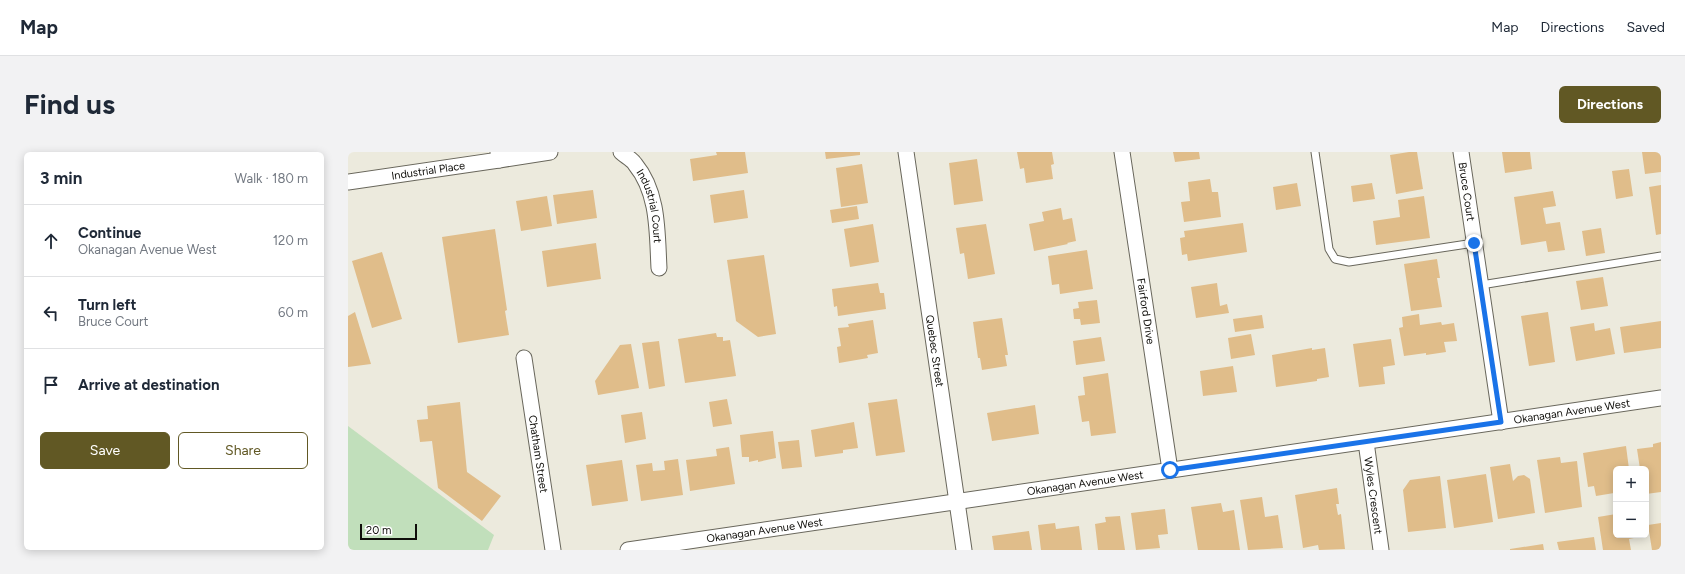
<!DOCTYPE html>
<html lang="en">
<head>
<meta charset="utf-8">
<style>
  :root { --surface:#fff; --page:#f2f2f3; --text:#1f2937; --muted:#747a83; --line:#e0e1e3; --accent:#615824 }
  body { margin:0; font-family:Figtree,sans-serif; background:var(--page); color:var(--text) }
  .controls { position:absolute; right:12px; bottom:12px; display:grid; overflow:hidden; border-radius:6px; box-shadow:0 2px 10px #0003 }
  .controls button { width:36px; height:36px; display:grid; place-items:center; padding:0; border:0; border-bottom:1px solid var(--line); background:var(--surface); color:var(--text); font:20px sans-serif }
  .scale { position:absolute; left:12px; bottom:10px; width:57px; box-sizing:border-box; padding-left:4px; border:2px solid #0f0e0a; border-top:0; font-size:11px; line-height:14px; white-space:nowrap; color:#0f0e0a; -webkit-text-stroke:3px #fff; paint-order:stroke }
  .stop { position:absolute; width:12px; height:12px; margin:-9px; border:3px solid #1a73e8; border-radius:50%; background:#fff }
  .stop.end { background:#1a73e8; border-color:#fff; box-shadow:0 1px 4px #0008 }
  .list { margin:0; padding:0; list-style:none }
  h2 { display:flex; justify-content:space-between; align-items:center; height:52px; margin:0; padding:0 16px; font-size:17px }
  h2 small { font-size:13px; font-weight:400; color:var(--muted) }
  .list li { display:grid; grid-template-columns:26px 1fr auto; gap:12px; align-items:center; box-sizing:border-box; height:72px; padding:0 16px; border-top:1px solid var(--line) }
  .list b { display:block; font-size:15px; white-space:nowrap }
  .list p { margin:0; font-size:13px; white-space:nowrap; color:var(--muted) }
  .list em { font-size:13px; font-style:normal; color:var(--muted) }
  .actions { display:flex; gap:8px; padding:12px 16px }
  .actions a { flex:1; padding:9px 0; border:1px solid var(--accent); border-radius:6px; text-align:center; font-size:14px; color:var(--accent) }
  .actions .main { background:var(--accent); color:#fff }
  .icon { flex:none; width:22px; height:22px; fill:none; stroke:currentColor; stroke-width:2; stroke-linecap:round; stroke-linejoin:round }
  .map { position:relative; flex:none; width:1313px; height:398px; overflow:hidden; border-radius:6px }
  header { display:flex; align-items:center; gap:24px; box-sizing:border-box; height:56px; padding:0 20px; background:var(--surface); border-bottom:1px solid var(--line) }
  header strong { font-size:19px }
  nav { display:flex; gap:22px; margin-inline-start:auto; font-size:14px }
  .intro { display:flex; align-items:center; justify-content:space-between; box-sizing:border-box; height:96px; padding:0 24px }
  h1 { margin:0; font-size:28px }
  .button { padding:10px 18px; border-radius:6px; background:var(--accent); color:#fff; font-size:14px; font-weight:700 }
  main { display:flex; gap:24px; padding:0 24px }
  aside { flex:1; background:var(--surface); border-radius:6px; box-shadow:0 2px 10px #0003 }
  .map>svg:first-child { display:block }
</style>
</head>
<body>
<header>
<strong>Map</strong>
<nav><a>Map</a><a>Directions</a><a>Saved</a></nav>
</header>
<div class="intro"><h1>Find us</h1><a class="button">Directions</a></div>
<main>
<aside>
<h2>3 min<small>Walk · 180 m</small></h2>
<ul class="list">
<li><svg class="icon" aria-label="ahead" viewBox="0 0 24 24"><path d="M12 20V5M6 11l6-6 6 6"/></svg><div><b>Continue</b><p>Okanagan Avenue West</p></div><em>120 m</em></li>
<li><svg class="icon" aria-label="left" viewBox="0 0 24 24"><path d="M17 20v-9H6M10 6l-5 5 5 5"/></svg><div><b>Turn left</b><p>Bruce Court</p></div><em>60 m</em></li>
<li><svg class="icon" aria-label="arrive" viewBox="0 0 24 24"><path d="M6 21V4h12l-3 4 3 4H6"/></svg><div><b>Arrive at destination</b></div></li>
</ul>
<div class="actions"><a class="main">Save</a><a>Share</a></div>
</aside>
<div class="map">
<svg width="1313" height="398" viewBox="0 0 1313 398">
  <rect width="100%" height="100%" fill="#eceadd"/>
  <!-- green -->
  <path fill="#c1dfbb" d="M0,274L146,383L140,398H0Z"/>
  <!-- building -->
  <path fill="#e0bd8a" d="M368,0H397L400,21L345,29L342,7L369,3Z
    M477,0H512V3L478,7Z
    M669,0H704L706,12L703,13L705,27L678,31L676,16L672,17Z
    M825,0H851L852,7L827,10Z
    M1061,0H1069L1075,37L1048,42L1042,3Z
    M1154,0H1182L1184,17L1157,21Z
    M1294,0H1313V20L1297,22Z
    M629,7L635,49L606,53L601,11Z
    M514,12L520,51L493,55L488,16Z
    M1281,17L1285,44L1268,47L1264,19Z
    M862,27L864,40H870L873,65L836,70L833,50L842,49L840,30Z
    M949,31L953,54L928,58L925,35Z
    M1024,31L1027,47L1005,50L1003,34Z
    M1313,33V82L1308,83L1301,35Z
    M245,38L249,66L209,72L205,43Z
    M396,38L400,66L366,71L362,43Z
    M1205,39L1208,54L1195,56L1198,72L1212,70L1217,98L1200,100L1198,89L1173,93L1166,45Z
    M199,44L204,74L173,79L168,49Z
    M1076,44L1082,86L1028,93L1025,69L1052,65L1050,48Z
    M509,54L511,67L484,71L482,58Z
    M713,56L715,68L724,66L728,89L719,91L720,92L686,99L681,72L696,69L694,60Z
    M895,71L899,100L840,109L839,102L834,103L832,86L837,85L836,79Z
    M525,72L531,110L502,115L496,77Z
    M638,72L647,122L620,127L616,101L612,102L608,76Z
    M1253,76L1257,101L1238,104L1234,79Z
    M147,77L159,158L157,159L161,183L110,191L94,85Z
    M248,91L253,127L199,135L194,99Z
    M739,98L745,137L712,142L711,132L704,133L700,104Z
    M34,100L54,167L24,176L4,109Z
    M416,103L428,182L410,185L388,169L379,108Z
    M1089,107L1092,126H1089L1094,155L1063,159L1056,112Z
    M1255,125L1260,154L1233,158L1228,129Z
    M530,131L532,141H536L538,157L490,164L489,154L486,155L484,137Z
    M869,131L872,154L879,152L881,161L848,166L843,135Z
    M749,148L752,171L733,173L732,167H726L725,157L731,156L730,150Z
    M7,160L23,212L0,215V164Z
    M1200,160L1207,210L1181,214L1173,164Z
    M1071,162L1072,173L1093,170L1094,173L1106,171L1109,189L1096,190L1098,200L1078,203V201L1056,204L1051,176L1055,175L1054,165Z
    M914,163L916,176L887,180L885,167Z
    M654,166L660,203H657L659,214L634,218L632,206H630L625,170Z
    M525,168L530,201L519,203L520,206L491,211L489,195L493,194L490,176L501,175L500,172Z
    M1313,169V196L1276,201L1272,175Z
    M1246,171L1247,179L1262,176L1267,202L1228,209L1222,175Z
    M368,181L369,185H375V189L382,188L388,224L337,231L330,187Z
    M903,182L907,203L883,207L880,186Z
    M753,185L757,209L728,213L725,189Z
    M1043,187L1047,213L1035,215L1037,232L1011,235L1005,192Z
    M311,189L317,234L301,237L294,191Z
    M283,192L291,236L250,243L247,229L272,193Z
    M964,196V198L977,196L981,225L969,227V229L928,235L924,203Z
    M885,214L889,240L855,244L852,219Z
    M760,221L768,281L743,284L741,269L734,270L730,244L737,243L735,225Z
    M379,247L384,272L365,275L361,250Z
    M549,247L557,300L528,304L520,251Z
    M112,250L119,320L153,344L134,369L90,336L84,289L72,290L69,268L80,267L79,254Z
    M687,253L691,282L644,289L639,261Z
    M294,260L298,287L277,291L273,263Z
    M506,270L510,296L495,298V301L467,305L463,278Z
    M425,279L428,306L410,310V308L401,310V305H394L392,283Z
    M451,288L454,315L434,317L430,290Z
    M1313,290V340L1298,342V317H1292L1289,297L1305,295V292Z
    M1278,294L1281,317H1268V331H1265L1266,341L1248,344L1246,334L1240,335L1235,301Z
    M381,295L387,332L342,339L338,308L369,304L368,297Z
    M1212,305L1213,311L1229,309L1234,355L1197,361L1189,308Z
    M330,307L335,343L293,349L288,313L304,311L305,319L317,318L316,309Z
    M274,308L280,349L244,354L238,313Z
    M1162,312L1165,329L1170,324L1176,323L1182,327L1187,361L1150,367L1142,315Z
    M1138,322L1145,370L1106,376L1099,328Z
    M1092,324L1098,376L1060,380L1055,338L1062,328Z
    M989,336L991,352H988L990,363L993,362L997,397L971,398L970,393L955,396L947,343Z
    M914,345L917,365L930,363L935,396L900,398L892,348Z
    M873,351L875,360L886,358L892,398H850L843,355Z
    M817,357L820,382L810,383L812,396L788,398L783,361Z
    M1268,362V383H1296V384L1281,387L1283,398H1255L1250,365Z
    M772,364L777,398H750L747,372L758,370L757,365Z
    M707,371L708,377L731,374L734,398H693L690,373Z
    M1313,371V398H1304L1300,373Z
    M681,379L684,398H646L644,384Z
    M1246,385L1248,398H1211L1209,390Z
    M1195,392L1196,398H1162V397Z"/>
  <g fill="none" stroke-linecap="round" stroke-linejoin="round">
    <defs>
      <path id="lane" d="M967,0L981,97L987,107L1001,110L1126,91
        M1133,133L1313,104"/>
      <g id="street">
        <path id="s1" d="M273,0C277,4 284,7 287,12C311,41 309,81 311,116"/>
        <path id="s2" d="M558,0L616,398"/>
        <path id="s3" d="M774,0L822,318"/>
        <path id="s4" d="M1113,0L1153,270"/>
        <path d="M151,8L202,0"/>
        <path id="s5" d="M0,30L151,8L150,0"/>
        <path id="s6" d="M176,206L205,398"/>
        <path id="s7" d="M1018,290L1033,398"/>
        <path id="s8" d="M280,398L1313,246"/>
      </g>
    </defs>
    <!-- lane casing -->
    <use href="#lane" stroke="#69675c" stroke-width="9"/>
    <!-- street casing -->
    <use href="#street" stroke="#69675c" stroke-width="17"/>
    <!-- lane -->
    <use href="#lane" stroke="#fff" stroke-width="7"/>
    <!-- street -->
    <use href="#street" stroke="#fff" stroke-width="15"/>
  </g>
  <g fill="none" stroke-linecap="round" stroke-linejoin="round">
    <!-- route -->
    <path stroke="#1a73e8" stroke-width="5" d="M822,318L1153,270L1126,91"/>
  </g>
  <g text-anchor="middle" stroke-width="3" stroke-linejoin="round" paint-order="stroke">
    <!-- street labels -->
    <g font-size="11" fill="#0f0e0a" stroke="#fff">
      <text dy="4" stroke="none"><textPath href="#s5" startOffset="81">Industrial Place</textPath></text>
      <text dy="4" stroke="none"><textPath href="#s4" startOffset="40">Bruce Court</textPath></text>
      <text dy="4" stroke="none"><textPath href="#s1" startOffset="64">Industrial Court</textPath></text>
      <text dy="4" stroke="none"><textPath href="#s3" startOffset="161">Fairford Drive</textPath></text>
      <text dy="4" stroke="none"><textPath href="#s2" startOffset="201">Quebec Street</textPath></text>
      <text dy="4" stroke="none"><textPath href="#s8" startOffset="954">Okanagan Avenue West</textPath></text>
      <text dy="4" stroke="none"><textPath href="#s6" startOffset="97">Chatham Street</textPath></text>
      <text dy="4" stroke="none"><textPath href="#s8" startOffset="462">Okanagan Avenue West</textPath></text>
      <text dy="4" stroke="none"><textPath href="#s7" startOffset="54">Wyles Crescent</textPath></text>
      <text dy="4" stroke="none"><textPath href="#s8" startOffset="138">Okanagan Avenue West</textPath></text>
    </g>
  </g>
</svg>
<div class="controls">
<button>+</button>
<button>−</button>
</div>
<div class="scale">20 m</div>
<div class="stop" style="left:822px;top:318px"></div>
<div class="stop end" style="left:1126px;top:91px"></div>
</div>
</main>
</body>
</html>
